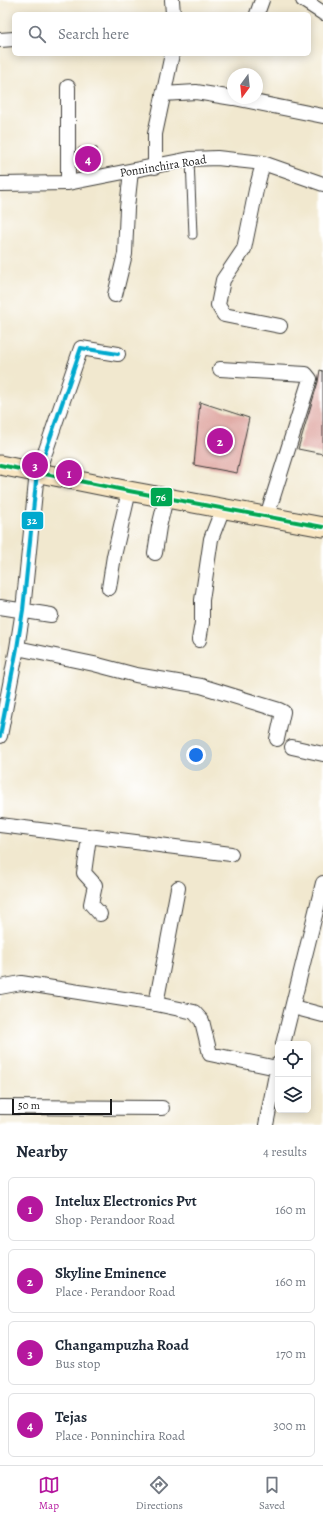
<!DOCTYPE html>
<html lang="en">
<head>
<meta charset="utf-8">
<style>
  :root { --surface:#fff; --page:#f2f2f3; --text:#1f2937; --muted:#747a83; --line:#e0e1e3; --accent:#b5179e }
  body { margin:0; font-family:Alegreya,serif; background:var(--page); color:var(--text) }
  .controls { position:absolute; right:12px; bottom:12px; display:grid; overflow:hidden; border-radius:6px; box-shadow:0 2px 10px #0003 }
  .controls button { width:36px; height:36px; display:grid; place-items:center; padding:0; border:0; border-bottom:1px solid var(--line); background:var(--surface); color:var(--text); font:20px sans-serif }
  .compass { position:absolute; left:227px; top:68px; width:36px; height:36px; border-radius:50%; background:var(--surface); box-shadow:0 2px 10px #0003; rotate:195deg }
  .scale { position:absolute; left:12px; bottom:10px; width:100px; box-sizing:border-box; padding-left:4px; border:2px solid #1c1c1c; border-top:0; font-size:11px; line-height:14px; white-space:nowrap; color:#1c1c1c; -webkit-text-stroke:3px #fff; paint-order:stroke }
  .you { position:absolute; left:196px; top:755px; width:14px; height:14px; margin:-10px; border:3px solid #fff; border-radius:50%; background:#1a73e8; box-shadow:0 0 0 6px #1a73e833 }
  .badge { display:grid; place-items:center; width:26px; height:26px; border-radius:50%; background:var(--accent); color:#fff; font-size:13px; font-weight:700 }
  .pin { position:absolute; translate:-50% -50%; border:2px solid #fff; box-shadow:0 1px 4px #0006 }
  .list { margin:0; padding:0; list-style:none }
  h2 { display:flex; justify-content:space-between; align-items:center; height:52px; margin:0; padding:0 16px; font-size:17px }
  h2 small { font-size:13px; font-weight:400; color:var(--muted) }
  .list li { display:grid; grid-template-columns:26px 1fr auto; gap:12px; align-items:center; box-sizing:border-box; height:64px; margin:0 8px 8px; padding:0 8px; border:1px solid var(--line); border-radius:6px }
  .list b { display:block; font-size:15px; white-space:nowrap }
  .list p { margin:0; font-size:13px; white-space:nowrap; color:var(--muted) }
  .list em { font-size:13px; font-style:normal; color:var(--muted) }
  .icon { flex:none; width:22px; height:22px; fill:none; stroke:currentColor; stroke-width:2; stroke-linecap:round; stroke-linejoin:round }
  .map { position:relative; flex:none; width:323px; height:1125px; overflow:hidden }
  .search { position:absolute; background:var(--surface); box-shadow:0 2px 10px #0003; left:12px; right:12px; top:12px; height:44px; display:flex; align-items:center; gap:10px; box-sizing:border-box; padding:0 14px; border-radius:6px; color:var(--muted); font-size:15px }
  .sheet { height:340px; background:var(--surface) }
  nav { display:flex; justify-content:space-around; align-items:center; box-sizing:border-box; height:56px; border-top:1px solid var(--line); background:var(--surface); font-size:11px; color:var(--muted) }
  nav a { display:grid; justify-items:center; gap:2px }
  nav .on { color:var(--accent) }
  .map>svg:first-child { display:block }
</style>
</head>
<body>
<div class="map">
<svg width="323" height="1125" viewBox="0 0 323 1125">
  <rect width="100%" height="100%" fill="#fff"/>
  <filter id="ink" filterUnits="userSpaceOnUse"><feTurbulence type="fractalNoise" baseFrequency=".025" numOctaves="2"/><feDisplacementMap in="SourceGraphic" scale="8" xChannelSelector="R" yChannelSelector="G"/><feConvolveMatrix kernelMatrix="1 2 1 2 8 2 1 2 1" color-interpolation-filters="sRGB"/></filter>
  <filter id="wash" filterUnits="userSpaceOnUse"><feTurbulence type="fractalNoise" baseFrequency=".012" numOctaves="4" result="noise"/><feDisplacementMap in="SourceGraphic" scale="16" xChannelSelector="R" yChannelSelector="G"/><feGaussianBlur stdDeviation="0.9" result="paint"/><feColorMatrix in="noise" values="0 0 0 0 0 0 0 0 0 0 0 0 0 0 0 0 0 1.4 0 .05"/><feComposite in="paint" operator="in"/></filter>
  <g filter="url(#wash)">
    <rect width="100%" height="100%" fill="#f1e8cf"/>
    <g id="blocks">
      <!-- building -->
      <path fill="#dfa6a0" d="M79,148H97V169L78,172Z
        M320,370L323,371V454L298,449L318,382Z
        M200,402L249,418L237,473L194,465Z"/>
    </g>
  </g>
  <g filter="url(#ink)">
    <use href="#blocks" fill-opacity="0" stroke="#3c3b37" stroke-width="1"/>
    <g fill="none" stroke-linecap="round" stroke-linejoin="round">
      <defs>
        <path id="service" d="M190,159L193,235"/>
        <path id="minor" d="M172,0L173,14
          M303,0L323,13
          M257,14L262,0
          M0,40L14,39
          M68,87V183
          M163,94L196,92L233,98
          M234,98L323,116
          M263,163L256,190L244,249L223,280L218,305L224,315L280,326
          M155,167V134L172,54
          M0,184L68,183L190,159L217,158L263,163L323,184
          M115,295L125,254L127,208L131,171
          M220,369L306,374L310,379L267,516
          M155,553L159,527L166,498
          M109,588L114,556L129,491
          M0,607L51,615
          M199,640L202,623V600L211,539L223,508
          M17,648L94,664L136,675L201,686L279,710L283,712L277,739
          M0,736L17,648L23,610L37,472L46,450L81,348L118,354
          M292,747L323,754
          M0,825L231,854
          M89,837L84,873L95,885L91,904L100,914
          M0,987L21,983L156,1004L194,1012L202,1021L210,1054L277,1068
          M156,1004L178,888
          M293,1007L323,1015
          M283,1044L323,883
          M0,1107L162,1108
          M266,1125L278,1064"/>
        <path id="secondary" d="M0,465L129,491L323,527"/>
      </defs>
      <!-- service casing -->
      <use href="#service" stroke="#3c3b37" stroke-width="9"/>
      <!-- minor casing -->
      <use href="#minor" stroke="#3c3b37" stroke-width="16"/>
      <!-- secondary casing -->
      <use href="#secondary" stroke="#3c3b37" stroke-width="21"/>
      <!-- service -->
      <use href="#service" stroke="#fff" stroke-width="7"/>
      <!-- minor -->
      <use href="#minor" stroke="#fff" stroke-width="14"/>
      <!-- secondary -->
      <use href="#secondary" stroke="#f9e7c3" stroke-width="19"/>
      <defs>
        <path id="bus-1" d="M0,465L129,491L323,527"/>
        <path id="bus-2" d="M0,736L17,648L23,610L37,472L46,450L81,348L118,354"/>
      </defs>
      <!-- bus-1 casing -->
      <use href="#bus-1" stroke="#fff" stroke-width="7"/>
      <!-- bus-2 casing -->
      <use href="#bus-2" stroke="#fff" stroke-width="7"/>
      <!-- bus-1 -->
      <use href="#bus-1" stroke="#00a651" stroke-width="4"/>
      <!-- bus-2 -->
      <use href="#bus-2" stroke="#00a9ce" stroke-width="4"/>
    </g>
  </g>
  <g text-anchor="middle" stroke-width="3" stroke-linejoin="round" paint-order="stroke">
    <!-- street labels -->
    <g font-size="12" fill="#1c1c1c" stroke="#fff">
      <text transform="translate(163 166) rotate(-9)" y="4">Ponninchira Road</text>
    </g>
  </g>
  <g stroke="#fff" stroke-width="1.5">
    <rect x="150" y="487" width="23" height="20" rx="4" fill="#00a651"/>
    <rect x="21" y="511" width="23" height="19" rx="4" fill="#00a9ce"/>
  </g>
  <g font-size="11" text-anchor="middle" font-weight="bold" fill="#fff">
    <text x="161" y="501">76</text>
    <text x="32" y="524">32</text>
  </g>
</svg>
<div class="controls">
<button><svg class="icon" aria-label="locate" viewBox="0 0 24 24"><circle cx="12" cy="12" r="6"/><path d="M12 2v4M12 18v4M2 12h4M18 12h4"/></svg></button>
<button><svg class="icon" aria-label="layers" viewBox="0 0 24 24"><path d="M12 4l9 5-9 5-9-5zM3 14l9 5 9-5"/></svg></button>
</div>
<svg class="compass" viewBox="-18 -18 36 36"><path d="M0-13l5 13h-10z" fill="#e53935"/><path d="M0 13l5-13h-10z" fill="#747a83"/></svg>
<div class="scale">50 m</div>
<div class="you"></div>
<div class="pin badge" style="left:69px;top:473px">1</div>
<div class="pin badge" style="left:220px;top:441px">2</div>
<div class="pin badge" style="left:35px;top:465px">3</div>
<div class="pin badge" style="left:88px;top:159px">4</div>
<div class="search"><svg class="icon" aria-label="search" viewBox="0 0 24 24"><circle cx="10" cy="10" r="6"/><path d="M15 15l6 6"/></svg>Search here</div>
</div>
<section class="sheet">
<h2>Nearby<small>4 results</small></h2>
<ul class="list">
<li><span class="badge">1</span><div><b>Intelux Electronics Pvt</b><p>Shop · Perandoor Road</p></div><em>160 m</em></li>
<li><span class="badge">2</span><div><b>Skyline Eminence</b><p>Place · Perandoor Road</p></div><em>160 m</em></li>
<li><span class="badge">3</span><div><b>Changampuzha Road</b><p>Bus stop</p></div><em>170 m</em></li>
<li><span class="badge">4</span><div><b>Tejas</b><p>Place · Ponninchira Road</p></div><em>300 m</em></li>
</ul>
</section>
<nav>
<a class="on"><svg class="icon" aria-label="map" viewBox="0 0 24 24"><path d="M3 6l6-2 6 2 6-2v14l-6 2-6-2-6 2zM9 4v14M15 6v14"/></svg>Map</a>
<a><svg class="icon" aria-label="directions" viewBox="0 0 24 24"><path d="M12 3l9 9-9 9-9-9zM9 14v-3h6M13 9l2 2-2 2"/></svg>Directions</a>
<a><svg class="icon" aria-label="saved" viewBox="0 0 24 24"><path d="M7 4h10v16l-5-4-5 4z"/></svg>Saved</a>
</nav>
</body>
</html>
